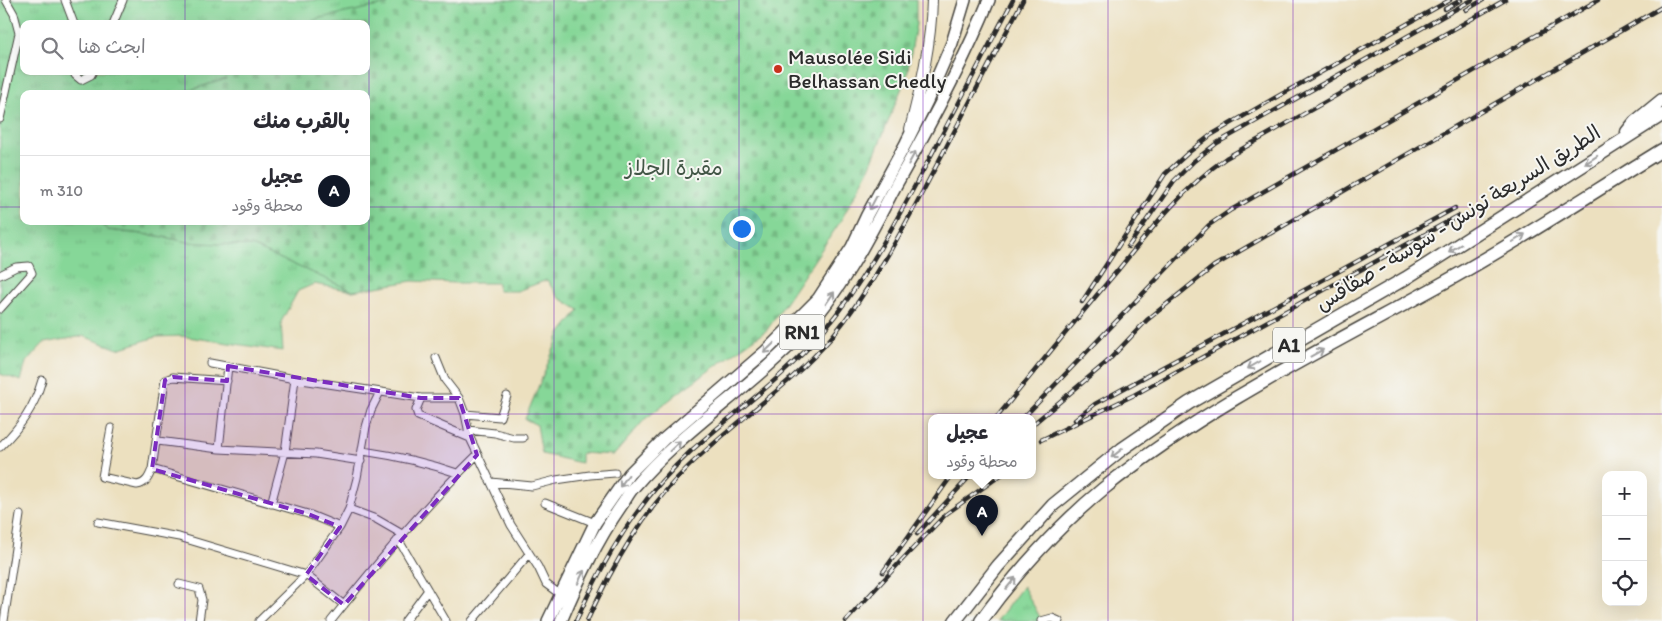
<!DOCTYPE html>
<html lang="ar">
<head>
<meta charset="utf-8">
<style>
  :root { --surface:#fff; --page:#f2f2f3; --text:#2b2b33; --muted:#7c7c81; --line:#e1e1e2; --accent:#111827 }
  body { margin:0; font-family:Itim,"Playpen Sans Arabic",sans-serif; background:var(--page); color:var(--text); direction:rtl }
  .controls { position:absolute; right:15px; bottom:15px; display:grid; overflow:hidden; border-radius:10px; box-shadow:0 5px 20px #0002 }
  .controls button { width:45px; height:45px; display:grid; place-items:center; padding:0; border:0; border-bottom:1px solid var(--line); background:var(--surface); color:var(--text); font:25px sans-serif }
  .you { position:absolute; left:741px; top:228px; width:18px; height:18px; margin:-12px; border:4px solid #fff; border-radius:50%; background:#1a73e8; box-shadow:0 0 0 8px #1a73e833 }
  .badge { display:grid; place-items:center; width:32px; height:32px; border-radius:50%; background:var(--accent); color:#fff; font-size:16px; font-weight:700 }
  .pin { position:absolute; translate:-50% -41px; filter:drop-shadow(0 1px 2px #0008) }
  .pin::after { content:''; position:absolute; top:26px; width:18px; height:15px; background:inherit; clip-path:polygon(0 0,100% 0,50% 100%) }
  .popup { position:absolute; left:928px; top:414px; width:108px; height:65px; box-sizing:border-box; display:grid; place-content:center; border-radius:10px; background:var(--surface); filter:drop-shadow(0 1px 4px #0005); font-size:16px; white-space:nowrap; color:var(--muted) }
  .popup b { font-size:19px; color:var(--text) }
  .popup::after { content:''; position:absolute; left:50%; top:100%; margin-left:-10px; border:10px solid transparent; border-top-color:var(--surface) }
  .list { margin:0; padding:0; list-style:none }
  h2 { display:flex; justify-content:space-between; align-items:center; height:65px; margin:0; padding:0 20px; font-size:21px }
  h2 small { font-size:16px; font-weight:400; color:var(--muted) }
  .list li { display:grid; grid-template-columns:32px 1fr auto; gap:15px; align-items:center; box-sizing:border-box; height:70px; padding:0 20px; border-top:1px solid var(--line) }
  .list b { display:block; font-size:19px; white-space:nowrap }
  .list p { margin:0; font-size:16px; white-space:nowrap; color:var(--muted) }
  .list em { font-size:16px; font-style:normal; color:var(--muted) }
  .icon { flex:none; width:28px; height:28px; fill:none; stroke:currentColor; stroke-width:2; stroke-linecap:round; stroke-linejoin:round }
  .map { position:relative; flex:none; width:1662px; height:621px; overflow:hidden; direction:ltr }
  .search { position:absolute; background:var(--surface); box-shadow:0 5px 20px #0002; left:20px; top:20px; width:350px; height:55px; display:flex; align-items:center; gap:12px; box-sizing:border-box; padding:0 18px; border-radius:10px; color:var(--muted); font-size:19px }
  .panel { position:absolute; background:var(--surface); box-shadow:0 5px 20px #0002; left:20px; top:90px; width:350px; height:135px; border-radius:10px; direction:rtl }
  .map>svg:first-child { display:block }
</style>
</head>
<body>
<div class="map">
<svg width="1662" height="621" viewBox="0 0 1662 621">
  <defs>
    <pattern id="grass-tufts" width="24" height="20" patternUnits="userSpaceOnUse" patternTransform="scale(1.25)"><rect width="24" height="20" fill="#86d798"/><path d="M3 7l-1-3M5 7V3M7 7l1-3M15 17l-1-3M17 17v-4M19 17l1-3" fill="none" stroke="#74b983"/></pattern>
    <pattern id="cemetery-stones" width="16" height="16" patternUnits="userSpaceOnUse" patternTransform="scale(1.25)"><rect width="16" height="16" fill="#86d798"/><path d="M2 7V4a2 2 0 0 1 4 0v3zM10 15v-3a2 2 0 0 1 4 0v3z" fill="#74b983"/></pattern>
  </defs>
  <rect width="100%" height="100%" fill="#f6f6f2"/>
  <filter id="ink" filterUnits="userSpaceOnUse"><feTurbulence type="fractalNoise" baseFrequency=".02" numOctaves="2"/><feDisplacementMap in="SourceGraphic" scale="10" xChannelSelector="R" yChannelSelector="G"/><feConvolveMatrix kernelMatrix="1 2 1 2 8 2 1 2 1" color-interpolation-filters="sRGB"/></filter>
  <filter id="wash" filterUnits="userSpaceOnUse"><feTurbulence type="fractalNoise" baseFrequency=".0096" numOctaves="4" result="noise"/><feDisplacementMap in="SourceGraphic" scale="20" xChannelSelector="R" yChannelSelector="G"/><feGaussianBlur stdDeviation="1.12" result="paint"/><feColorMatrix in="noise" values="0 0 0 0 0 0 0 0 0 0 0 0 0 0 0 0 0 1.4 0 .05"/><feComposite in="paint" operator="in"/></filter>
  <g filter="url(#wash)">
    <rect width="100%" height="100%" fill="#ece0bf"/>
    <!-- grass -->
    <path fill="url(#grass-tufts)" stroke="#588162" d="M0,0H389V4L321,18L303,24H24V71H224L226,79L177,94H24V221H97L108,230L159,236L188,242L252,246L353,291L314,284L298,291L281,322L283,351L181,336L156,337L118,349L83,336L44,343L26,362L21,381L0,374Z
      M1023,586L1042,621H997Z"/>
    <!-- cemetery -->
    <path fill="url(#cemetery-stones)" stroke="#588162" d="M389,0H916V24L907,75L868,171L840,222L767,330L686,387L645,419L614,455L581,453V463L542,454L537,425L525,419L560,334L579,310L558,297L547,280L517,291H498V283H455L412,281L353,291L252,246L188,242L159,236L108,230L97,222L366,221V94H177L226,79L224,71H366V24H303L321,18L388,4Z"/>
  </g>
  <g filter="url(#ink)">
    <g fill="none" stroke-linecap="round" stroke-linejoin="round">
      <defs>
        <path id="minor" d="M65,0L74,24
          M113,24L123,0
          M74,71L75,75L81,80L91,75L93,71
          M0,119L19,33L14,14L6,0
          M0,275L16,267L29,266L32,273L0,309
          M436,358L445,380L459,398L465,414L470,438L511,525L538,567L546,584L561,595
          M210,363L295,379L421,398H459
          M421,398L416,410L418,416L470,438
          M465,414L500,417L507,396
          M111,428L102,477L137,485C146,484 149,477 152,469L165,380L173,377L227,381
          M468,430L495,433L514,438H523
          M158,441L219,449L316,454L361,461
          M0,447C21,426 34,408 42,380
          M219,449L228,366
          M363,451C397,456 425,462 457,473
          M152,469L308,514L340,527
          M491,482L532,486L556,480L590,475L615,473
          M545,503L595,523
          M271,504L285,452L295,379
          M349,509L376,519L402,534
          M98,522L179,537L306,575L344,605
          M398,539L446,621
          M179,584L199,589L202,600L199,621
          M4,621L20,515
          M259,621L306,575L340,527L349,509L357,478L366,427L371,410L380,392
          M331,621C377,563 424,507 477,455
          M405,621L428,590
          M472,621L529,554
          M1041,621L1052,618L1059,621"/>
        <path id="secondary" d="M910,129C921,86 931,45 932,0"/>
        <path id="primary" d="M548,621L595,523L629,474L664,439L766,351L818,299L852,247L867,215L906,143L927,101L952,43L965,0
          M561,621C578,581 596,542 621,506C626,499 629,492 634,487C683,429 752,387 804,331C843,288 869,236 896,185C930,125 963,64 989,0"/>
        <path id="motorway" d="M1627,132L1635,122L1662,100
          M955,621L998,566L1053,505L1122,449L1189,403L1406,278L1662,115
          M981,621C1014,575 1059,525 1103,489C1202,409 1325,348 1436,287C1513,245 1587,196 1662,150"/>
      </defs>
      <!-- minor casing -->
      <use href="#minor" stroke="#484641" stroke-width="9"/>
      <!-- secondary casing -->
      <use href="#secondary" stroke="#484641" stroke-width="12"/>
      <!-- primary casing -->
      <use href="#primary" stroke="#484641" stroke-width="14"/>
      <!-- motorway casing -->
      <use href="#motorway" stroke="#484641" stroke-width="15"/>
      <!-- minor -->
      <use href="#minor" stroke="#fff" stroke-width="7"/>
      <!-- secondary -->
      <use href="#secondary" stroke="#fff" stroke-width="10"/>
      <!-- primary -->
      <use href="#primary" stroke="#fff" stroke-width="11"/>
      <!-- motorway -->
      <use href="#motorway" stroke="#fff" stroke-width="12"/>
      <defs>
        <path id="rail" d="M1445,9L1461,0
          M1466,10L1483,0
          M1128,247L1174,181L1194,161L1217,143L1472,0
          M1082,302L1165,174L1188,153L1211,135L1273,99L1450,0
          M997,417C1037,368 1077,318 1118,270C1151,229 1183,188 1226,158L1505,0
          M1024,417L1209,225L1231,210L1598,0
          M1075,420L1095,404L1455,208
          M1032,425L1107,362L1147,320L1214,266L1662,7
          M1041,440L1134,395L1458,216
          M917,534L971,475
          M883,572L952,475
          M576,621C605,556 640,498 692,450C736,411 786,376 823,331C865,281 894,224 925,167C954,111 984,56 1013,0
          M587,621C613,565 643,511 688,467C734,422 789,387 831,338C872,288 902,231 932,174C962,116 993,58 1023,0
          M846,621L900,562L946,514L1001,475"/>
      </defs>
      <!-- rail casing -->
      <use href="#rail" stroke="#2b2b2b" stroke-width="4.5"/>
      <!-- rail -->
      <use href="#rail" stroke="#f6f6f2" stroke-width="2.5" stroke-dasharray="8" stroke-linecap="butt"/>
    </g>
    <!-- one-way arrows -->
    <defs><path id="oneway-shaft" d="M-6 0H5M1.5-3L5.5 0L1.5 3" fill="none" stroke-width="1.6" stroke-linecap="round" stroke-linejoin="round" transform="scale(1.25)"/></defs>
    <g stroke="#a0a0a0">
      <use href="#oneway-shaft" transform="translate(912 158) rotate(-61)"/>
      <use href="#oneway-shaft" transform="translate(1591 160) rotate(147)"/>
      <use href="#oneway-shaft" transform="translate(873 203) rotate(118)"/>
      <use href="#oneway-shaft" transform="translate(1519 238) rotate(-32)"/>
      <use href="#oneway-shaft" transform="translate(1455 248) rotate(149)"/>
      <use href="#oneway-shaft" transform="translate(830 298) rotate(-55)"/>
      <use href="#oneway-shaft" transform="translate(769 348) rotate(136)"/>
      <use href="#oneway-shaft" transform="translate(1317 353) rotate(-29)"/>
      <use href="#oneway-shaft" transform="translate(1254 365) rotate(150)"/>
      <use href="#oneway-shaft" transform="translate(675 446) rotate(-43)"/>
      <use href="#oneway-shaft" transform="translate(1117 453) rotate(142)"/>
      <use href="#oneway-shaft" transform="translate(624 481) rotate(126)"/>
      <use href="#oneway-shaft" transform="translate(581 577) rotate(-65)"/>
      <use href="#oneway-shaft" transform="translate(1011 583) rotate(-50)"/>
    </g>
  </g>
  <!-- marked area -->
  <path fill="#7b2cbf" fill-opacity="0.2" stroke="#7b2cbf" stroke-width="4" stroke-dasharray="10 6" stroke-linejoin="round" d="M228,366L421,398H459L477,455L344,605L306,575L340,527L308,514L152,469L165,380L173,377L227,381Z"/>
  <!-- grid -->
  <path fill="none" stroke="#7b2cbf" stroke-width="1" stroke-opacity="0.55" d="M185,0V24M369,0V621M554,0V621M739,0V621M923,0V621M1108,0V621M1293,0V621M1477,0V621M185,71V94M0,207H24M366,207H1662M185,221V621M0,414H1662"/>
  <!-- markers -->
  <circle fill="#c8321e" stroke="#f6f6f2" stroke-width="2" cx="778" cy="69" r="5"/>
  <g text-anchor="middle" stroke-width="4" stroke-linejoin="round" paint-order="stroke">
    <!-- shield labels -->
    <g fill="#f6f6f2" stroke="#686867" stroke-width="1">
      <rect x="779.5" y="314.5" width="45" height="35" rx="4"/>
      <rect x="1273" y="327.5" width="32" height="35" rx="4"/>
    </g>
    <g font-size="20" font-weight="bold" fill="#2b2b2b">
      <text x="802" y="339">RN1</text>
      <text x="1289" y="352">A1</text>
    </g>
    <!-- poi labels -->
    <g font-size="21" fill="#2b2b2b" stroke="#f6f6f2" text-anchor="start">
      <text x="788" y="64">Mausolée Sidi<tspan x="788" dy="24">Belhassan Chedly</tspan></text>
    </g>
    <!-- park labels -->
    <g font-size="21" fill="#425646" stroke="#f6f6f2">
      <text x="674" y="175">مقبرة الجلاز</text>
    </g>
    <!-- street labels -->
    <g font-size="21" fill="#2b2b2b" stroke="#f6f6f2">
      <text transform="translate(1458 218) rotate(-32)" y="7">الطريق السريعة تونس - سوسة - صفاقس</text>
    </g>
  </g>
</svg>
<div class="controls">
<button>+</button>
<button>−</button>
<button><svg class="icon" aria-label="locate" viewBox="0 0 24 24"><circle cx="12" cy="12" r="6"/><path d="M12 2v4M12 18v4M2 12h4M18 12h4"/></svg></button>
</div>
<div class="you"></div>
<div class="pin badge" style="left:982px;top:536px">A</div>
<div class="popup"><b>عجيل</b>محطة وقود</div>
<div class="search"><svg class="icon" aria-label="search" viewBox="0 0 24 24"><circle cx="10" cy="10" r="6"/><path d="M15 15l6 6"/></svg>ابحث هنا</div>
<section class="panel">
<h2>بالقرب منك<small></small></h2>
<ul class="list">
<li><span class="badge">A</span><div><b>عجيل</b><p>محطة وقود</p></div><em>310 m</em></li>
</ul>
</section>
</div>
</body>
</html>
